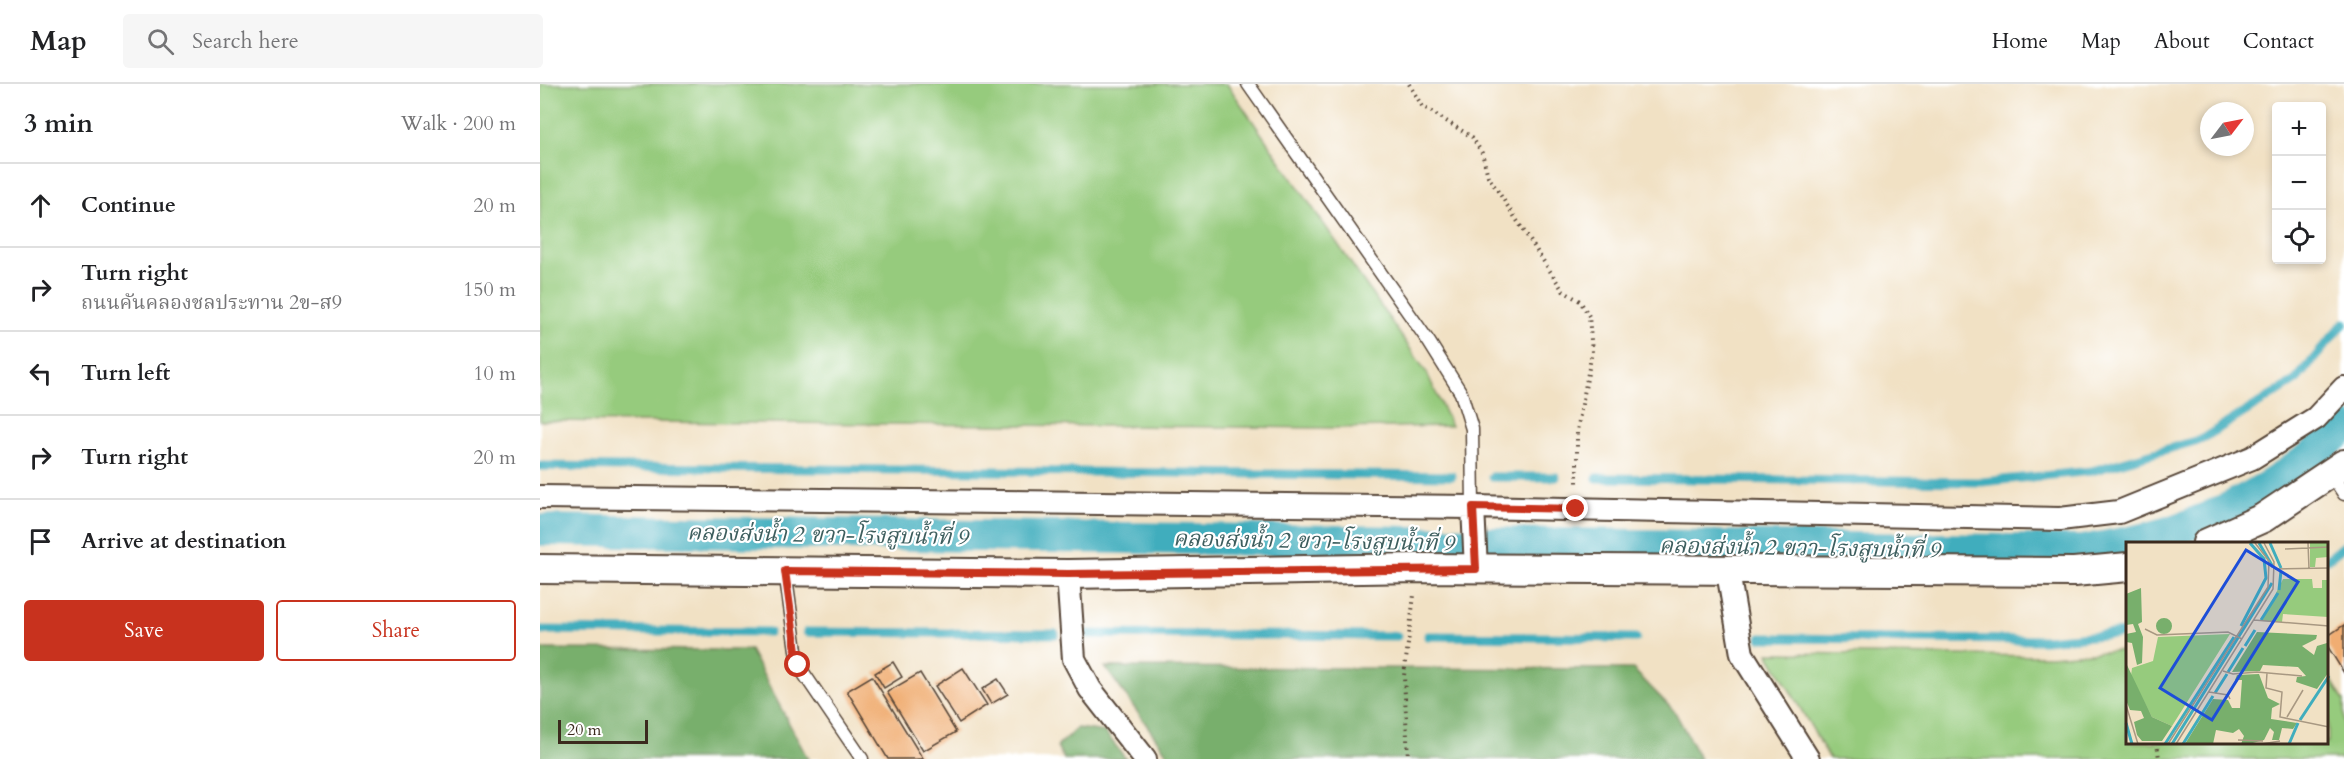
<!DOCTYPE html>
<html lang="en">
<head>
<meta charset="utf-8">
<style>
  :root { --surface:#fff; --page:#f6f6f6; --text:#202124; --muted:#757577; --line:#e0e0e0; --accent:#c8321e }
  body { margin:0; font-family:Cardo,"Noto Serif Thai",serif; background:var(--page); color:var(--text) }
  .controls { position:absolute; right:18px; top:18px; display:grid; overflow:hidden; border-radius:6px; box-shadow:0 3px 9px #0003 }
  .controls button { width:54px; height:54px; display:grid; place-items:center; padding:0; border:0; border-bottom:2px solid var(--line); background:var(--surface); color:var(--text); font:30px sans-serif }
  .compass { position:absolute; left:1660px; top:18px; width:54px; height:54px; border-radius:50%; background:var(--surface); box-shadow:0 3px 9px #0003; rotate:58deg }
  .scale { position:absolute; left:18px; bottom:15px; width:90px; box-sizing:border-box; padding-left:6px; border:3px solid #3b2a1e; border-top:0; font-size:16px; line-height:21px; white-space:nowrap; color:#3b2a1e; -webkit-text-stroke:4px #fff; paint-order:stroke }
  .stop { position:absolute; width:18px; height:18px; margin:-14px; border:4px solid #c8321e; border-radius:50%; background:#fff }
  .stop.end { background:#c8321e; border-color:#fff; box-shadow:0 2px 6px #0008 }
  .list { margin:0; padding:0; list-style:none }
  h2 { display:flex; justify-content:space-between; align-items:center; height:78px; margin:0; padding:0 24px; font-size:26px }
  h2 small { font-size:20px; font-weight:400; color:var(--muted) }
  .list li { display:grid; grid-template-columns:39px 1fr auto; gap:18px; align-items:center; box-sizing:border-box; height:84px; padding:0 24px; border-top:2px solid var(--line) }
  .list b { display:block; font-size:22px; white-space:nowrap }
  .list p { margin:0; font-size:20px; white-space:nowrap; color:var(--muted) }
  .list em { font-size:20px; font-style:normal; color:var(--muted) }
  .actions { display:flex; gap:12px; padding:18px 24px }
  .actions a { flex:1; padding:14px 0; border:2px solid var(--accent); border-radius:6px; text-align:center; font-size:21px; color:var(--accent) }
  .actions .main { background:var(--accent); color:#fff }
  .icon { flex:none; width:33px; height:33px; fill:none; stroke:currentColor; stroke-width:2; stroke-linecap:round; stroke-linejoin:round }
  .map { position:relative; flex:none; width:1804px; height:675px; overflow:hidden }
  header { display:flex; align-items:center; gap:36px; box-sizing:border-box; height:84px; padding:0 30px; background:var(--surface); border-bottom:2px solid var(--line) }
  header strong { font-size:28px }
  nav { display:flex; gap:33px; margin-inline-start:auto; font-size:21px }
  .search { width:420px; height:54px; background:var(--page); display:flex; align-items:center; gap:15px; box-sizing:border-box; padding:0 21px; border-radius:6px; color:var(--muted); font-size:22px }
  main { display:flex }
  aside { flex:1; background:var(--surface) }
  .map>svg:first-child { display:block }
</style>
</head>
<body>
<header>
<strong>Map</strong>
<div class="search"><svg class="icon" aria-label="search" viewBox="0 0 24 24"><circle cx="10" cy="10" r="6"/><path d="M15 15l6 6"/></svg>Search here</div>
<nav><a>Home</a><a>Map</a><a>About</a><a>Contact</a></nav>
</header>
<main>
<aside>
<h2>3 min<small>Walk · 200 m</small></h2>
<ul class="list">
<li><svg class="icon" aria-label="ahead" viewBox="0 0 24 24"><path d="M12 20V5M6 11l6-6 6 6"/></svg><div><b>Continue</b></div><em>20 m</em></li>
<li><svg class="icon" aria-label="right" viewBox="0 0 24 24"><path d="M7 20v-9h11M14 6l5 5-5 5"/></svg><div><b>Turn right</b><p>ถนนคันคลองชลประทาน 2ข-ส9</p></div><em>150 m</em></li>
<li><svg class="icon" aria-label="left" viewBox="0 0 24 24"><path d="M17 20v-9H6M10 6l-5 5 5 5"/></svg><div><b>Turn left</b></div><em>10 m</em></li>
<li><svg class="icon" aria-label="right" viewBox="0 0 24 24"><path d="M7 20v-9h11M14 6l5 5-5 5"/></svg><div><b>Turn right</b></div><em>20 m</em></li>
<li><svg class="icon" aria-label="arrive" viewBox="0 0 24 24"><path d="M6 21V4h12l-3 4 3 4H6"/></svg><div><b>Arrive at destination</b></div></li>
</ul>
<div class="actions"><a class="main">Save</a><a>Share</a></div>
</aside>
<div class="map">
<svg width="1804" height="675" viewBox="0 0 1804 675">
  <rect width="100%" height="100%" fill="#fff"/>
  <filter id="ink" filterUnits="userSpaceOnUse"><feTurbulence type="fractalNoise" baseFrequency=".0167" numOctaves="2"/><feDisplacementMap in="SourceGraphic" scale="12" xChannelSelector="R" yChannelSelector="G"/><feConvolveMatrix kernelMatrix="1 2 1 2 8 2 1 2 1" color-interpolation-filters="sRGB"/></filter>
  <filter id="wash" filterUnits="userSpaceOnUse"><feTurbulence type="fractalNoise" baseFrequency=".008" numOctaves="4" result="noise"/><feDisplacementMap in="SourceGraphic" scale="24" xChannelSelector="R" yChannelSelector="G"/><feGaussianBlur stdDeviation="1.35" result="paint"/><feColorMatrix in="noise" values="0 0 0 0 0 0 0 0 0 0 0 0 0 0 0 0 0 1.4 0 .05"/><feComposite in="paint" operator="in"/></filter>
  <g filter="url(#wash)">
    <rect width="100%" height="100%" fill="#f1e1c4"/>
    <!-- green -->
    <path fill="#96cb7d" stroke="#687a4e" stroke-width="1.5" d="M0,0H687L887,289L911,342L793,344L0,337Z
      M1588,566V658H1788V590L1804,617V675H1290L1228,569L1510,572Z"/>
    <!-- forest -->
    <path fill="#78af6c" stroke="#5a6c45" stroke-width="1.5" d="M0,565L210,566L268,675H0Z
      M565,583L1093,585L1135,628L1160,675H631Z
      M537,644L565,648L586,675H524L517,663Z"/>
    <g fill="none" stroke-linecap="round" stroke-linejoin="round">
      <!-- stream -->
      <path stroke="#40adbd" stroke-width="9" d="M0,382L912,392
        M952,393H1016
        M1057,394L1442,398L1552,387L1662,355L1756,296L1804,239
        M1788,475L1804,462
        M0,546L229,548
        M267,548L515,550
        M543,550L857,552
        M888,552L1096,554
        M1221,554L1504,556L1586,549"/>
      <!-- canal -->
      <path stroke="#40adbd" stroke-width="32" d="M0,446L1542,467C1567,462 1594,458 1619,451C1686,432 1753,392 1804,344"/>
    </g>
    <g id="blocks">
      <!-- building -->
      <path fill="#f0ad72" d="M1804,541V589L1788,563V552Z
        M353,578L362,593L344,604L335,589Z
        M423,584L447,621L419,639L395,602Z
        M380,589L416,648L383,667L347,608Z
        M332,592L383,675H348L307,607Z
        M458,595L468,610L451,620L442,605Z"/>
    </g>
  </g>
  <g filter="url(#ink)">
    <use href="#blocks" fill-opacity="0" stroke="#564537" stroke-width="1.5"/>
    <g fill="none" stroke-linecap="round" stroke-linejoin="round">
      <defs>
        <path id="service" d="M708,0L889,258L921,309L932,345L933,423
          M1791,390L1804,410
          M245,487L258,581L322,675"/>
        <path id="minor" d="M0,413L933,423L1520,435L1579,428L1712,374L1776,334L1804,304
          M933,423L936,485
          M1188,488L1202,570L1268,675
          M528,490L534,575L550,605L605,675"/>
        <path id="tertiary" d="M1667,459L1723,434L1804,380
          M0,485L528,490L878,484L1534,488L1588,483"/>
      </defs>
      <!-- service casing -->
      <use href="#service" stroke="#564537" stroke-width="15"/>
      <!-- minor casing -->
      <use href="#minor" stroke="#564537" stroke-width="26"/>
      <!-- tertiary casing -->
      <use href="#tertiary" stroke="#564537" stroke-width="32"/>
      <!-- path -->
      <path stroke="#564537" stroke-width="4" stroke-dasharray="1.5 4.5" stroke-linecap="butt" d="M869,0L882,22L932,53L942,69L948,92L1023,207L1040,217L1049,232L1052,268L1037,347V401
        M1617,658L1619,675
        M868,675L864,592L874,511"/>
      <!-- service -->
      <use href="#service" stroke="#fff" stroke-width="12"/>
      <!-- minor -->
      <use href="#minor" stroke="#fff" stroke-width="22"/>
      <!-- tertiary -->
      <use href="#tertiary" stroke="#fff" stroke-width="28"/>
    </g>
  </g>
  <g fill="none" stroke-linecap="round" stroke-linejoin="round" filter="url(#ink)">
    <!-- route -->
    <path stroke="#c8321e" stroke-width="8" d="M258,581L245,487L528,490L936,485L933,423L1036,425"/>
  </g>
  <g text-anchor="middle" stroke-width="4.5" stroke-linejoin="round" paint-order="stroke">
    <!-- water labels -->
    <g font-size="22" font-style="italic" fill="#3d5e5e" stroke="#fff">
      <text transform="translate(288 450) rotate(1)" y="8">คลองส่งน้ำ 2 ขวา-โรงสูบน้ำที่ 9</text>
      <text transform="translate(774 456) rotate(1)" y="8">คลองส่งน้ำ 2 ขวา-โรงสูบน้ำที่ 9</text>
      <text transform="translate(1260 463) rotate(1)" y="8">คลองส่งน้ำ 2 ขวา-โรงสูบน้ำที่ 9</text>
    </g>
  </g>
  <!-- overview -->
  <g transform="translate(1586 458)">
    <rect width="202" height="202" fill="#f1e1c4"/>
    <path d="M184,1H202V15L190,16L189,25H184ZM157,37H186L187,46H196V38H202V75L157,72L156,80L136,79ZM104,92L46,184L26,175L5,134L6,126L27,119L32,95Z" fill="#96cb7d"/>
    <path d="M15,46L16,80L12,82L17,95L16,121L11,123L6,101L0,100V92L10,90L7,82L0,83V52ZM30 84a8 8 0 1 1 16 0a8 8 0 1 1-16 0ZM131,90L191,93L190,97L176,104L188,113L191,104L201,101L202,96V131L191,147L170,140L171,135L180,134L172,125L137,123L134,129L106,130ZM0,121L26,175L46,184L36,199H16L11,193L8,180L18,176L15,169L4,168L0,158ZM133,132L142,156L154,162L146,166L145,177L171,181L167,187L156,186L153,198H146L148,190L144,186L138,198L123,202H115L118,194L113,187L107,191L90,188L87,202H59L87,157L102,158L106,166H114L116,138H109L111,133Z" fill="#78af6c"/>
    <path fill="none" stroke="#40adbd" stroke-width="3" d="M133,1L147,25M144,1L155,26M153,48L155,29M135,78L152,51M115,84L140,36L138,17L124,1M119,104L129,88M102,130L117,106M89,151L101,132M174,178L203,134M0,181L6,202M39,202L108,95M46,202L146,41M57,202L87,154M163,202L172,181"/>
    <path fill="none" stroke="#a89882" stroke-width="1.5" d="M182,1L183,27M159,7L203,5M149,27L203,26M128,78L203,84M19,87L31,93L102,90L116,97M97,129L107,132L131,130L176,134M141,131L140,146L156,150L154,175L203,185M83,150L102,153L104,157M0,163L12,202M161,175L177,148M112,198L137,199M18,202H37M42,202L142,45L143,19L129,1M50,202L147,47L148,20L138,1M136,202L154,199"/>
    <path fill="#1d4ed8" fill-opacity="0.15" stroke="#1d4ed8" stroke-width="3" d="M120,8L172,40L86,178L34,146Z"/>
    <rect width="202" height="202" fill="none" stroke="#3b2a1e" stroke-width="3"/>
  </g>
</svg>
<div class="controls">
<button>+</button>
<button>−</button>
<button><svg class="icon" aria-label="locate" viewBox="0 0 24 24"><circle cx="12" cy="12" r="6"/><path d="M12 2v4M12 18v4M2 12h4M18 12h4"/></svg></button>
</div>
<svg class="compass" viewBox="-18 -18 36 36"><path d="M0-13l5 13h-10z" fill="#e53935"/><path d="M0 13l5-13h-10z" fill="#757577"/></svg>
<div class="scale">20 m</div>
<div class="stop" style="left:258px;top:581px"></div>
<div class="stop end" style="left:1036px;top:425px"></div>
</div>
</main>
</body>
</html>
